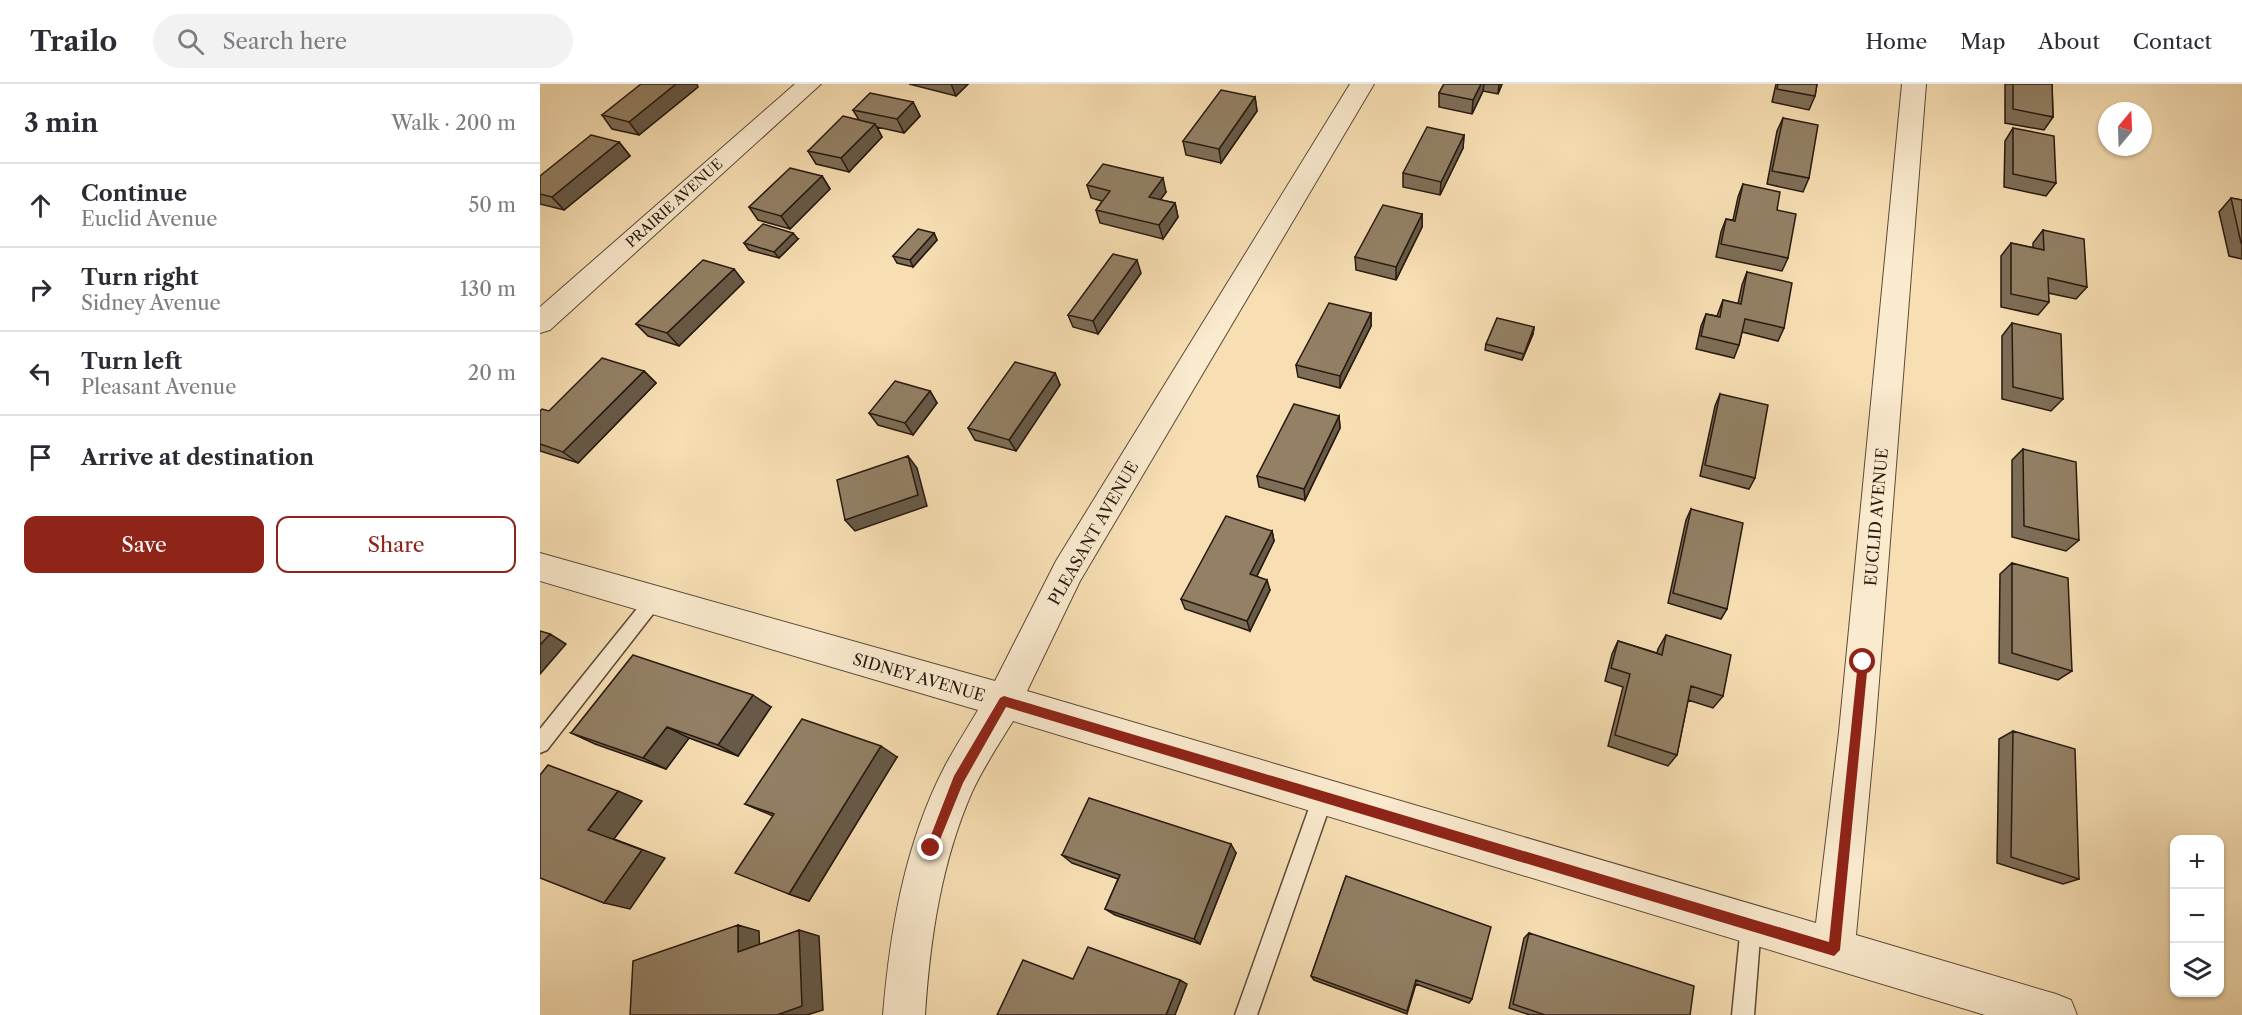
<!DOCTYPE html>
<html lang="en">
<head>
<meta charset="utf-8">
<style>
  :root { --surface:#fff; --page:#f2f2f3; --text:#2b2b33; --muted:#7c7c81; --line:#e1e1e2; --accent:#8f2418 }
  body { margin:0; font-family:"Libre Caslon Text",serif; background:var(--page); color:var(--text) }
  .controls { position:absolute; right:18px; bottom:18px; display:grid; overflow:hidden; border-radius:12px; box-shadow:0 2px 4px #0004 }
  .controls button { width:54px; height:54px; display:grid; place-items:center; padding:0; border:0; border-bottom:2px solid var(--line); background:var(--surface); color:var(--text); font:30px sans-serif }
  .compass { position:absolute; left:1558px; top:18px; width:54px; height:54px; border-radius:50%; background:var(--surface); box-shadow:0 2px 4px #0004; rotate:19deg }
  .stop { position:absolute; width:18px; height:18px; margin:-14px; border:4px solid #8f2418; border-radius:50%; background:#fff }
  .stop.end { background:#8f2418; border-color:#fff; box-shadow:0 2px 6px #0008 }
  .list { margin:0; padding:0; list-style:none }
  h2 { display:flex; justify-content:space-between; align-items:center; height:78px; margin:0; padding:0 24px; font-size:26px }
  h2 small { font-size:20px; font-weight:400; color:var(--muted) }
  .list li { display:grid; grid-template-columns:39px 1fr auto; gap:18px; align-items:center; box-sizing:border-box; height:84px; padding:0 24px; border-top:2px solid var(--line) }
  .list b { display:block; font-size:22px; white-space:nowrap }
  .list p { margin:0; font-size:20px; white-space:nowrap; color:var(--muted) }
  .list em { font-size:20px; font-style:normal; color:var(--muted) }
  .actions { display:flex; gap:12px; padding:18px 24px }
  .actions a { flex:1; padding:14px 0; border:2px solid var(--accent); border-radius:12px; text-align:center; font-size:21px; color:var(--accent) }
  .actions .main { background:var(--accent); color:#fff }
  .icon { flex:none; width:33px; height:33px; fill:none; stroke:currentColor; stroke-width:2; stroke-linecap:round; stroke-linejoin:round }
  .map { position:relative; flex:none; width:1702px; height:931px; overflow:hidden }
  header { display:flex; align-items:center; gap:36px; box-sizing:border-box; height:84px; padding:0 30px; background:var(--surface); border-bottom:2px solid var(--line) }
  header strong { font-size:28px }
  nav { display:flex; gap:33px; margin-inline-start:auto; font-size:21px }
  .search { width:420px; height:54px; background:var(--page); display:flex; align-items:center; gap:15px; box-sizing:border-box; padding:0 21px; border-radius:33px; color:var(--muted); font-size:22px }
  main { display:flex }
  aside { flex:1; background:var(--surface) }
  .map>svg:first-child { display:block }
</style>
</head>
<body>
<header>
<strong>Trailo</strong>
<div class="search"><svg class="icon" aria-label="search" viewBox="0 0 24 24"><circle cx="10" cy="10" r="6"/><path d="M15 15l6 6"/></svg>Search here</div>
<nav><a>Home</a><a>Map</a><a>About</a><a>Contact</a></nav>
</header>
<main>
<aside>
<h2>3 min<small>Walk · 200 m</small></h2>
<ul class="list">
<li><svg class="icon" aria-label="ahead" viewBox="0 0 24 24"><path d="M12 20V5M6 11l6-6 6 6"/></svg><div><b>Continue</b><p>Euclid Avenue</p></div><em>50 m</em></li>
<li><svg class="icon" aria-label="right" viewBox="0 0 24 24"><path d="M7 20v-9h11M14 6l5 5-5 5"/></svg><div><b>Turn right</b><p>Sidney Avenue</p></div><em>130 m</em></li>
<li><svg class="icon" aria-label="left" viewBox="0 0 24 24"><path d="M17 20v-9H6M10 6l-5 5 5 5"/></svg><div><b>Turn left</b><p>Pleasant Avenue</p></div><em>20 m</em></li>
<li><svg class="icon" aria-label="arrive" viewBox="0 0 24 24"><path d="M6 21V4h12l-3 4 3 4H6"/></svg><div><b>Arrive at destination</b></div></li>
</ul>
<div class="actions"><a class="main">Save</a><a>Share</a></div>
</aside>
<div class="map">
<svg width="1702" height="931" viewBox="0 0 1702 931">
  <rect width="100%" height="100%" fill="#f7dfb3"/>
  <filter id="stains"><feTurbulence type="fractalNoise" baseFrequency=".00333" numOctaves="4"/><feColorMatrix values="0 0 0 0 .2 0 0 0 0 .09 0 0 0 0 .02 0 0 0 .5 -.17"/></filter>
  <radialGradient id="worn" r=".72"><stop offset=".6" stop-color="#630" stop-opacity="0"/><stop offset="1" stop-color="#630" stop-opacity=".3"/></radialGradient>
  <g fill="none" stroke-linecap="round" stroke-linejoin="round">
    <defs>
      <path id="lane" d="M114,508L120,511L123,516L120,521L7,666L0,669V645L108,511Z
        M783,703L790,706L793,713L717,931H695L773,713L776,706Z
        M1211,831L1218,834L1221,841L1214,931H1192L1201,841L1204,834Z"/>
      <path id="street" d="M255,0H281L10,246L0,249V223Z
        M810,0H834L540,497L487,607L1276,839L1299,648L1362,0H1386L1335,648L1316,851L1516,910L1531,916L1537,931H1445L473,637C459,660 443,684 432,708C401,779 390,855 385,931H343C350,846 365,759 405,682C415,663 427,645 438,626L0,497V469L455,597L516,477Z"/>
    </defs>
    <!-- lane casing -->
    <use href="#lane" stroke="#5b4a39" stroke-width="3"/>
    <!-- street casing -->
    <use href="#street" stroke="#5b4a39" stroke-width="2"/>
    <!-- lane -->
    <use href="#lane" fill="#faeace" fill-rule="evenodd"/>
    <!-- street -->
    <use href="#street" fill="#faeace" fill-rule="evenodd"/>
  </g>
  <!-- wall -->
  <path fill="#7e6e57" stroke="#271910" stroke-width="1.5" d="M369,0H428L416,12Z
    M904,0H962L958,10L943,7L932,30L899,23V9Z
    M1236,0H1277L1275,12L1269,26L1232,18Z
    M1465,0H1512L1513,33L1504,46L1465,39Z
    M158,3L99,51L72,45L62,31Z
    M715,13L717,27L681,79L646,71L643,57Z
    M373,18L380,32L364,49L337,43L342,53L309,88L276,80L268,67L319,36L313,26Z
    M1243,34L1269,94L1263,108L1227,100L1237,47Z
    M1473,44L1516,99L1506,112L1464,103L1465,57Z
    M924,51L923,64L900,111L863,103V89Z
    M79,58L90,72L24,126L0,120V92Z
    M282,92L290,105L250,145L218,136L209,123Z
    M1203,100L1237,126L1248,174L1242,187L1176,173L1181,148L1186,135L1193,136L1198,113Z
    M547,101L626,108L620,116L635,119L638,133L623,155L560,139L556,126L562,117L551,114Z
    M1691,114L1702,116V175L1689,172L1679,128Z
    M882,130V143L856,196L816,186L815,173Z
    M1503,146L1547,203L1536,215L1508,209L1509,218L1498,231L1461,223V172L1471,159L1493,164V159Z
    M394,149L397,156L373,183L357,179L353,172Z
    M258,155L239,174L209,166L204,159Z
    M1207,188L1244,244L1238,257L1202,248L1199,261L1194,274L1156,265L1161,242L1166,230L1177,232L1183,216L1198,220L1202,201Z
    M601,189L558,250L533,243L528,231Z
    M204,198L139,262L108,252L96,240Z
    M831,229V242L800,304L758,293L756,281Z
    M1472,239L1523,315L1511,327L1462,315V252Z
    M994,243L993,250L982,276L945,266L946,260Z
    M104,287L116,299L38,379L0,367V327H9Z
    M515,289L520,301L476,367L435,356L428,344Z
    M390,307L397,319L373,351L338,341L329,329Z
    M1180,310L1215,394L1209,405L1160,392L1175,322Z
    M799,332L800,344L765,416L719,403L717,392Z
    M1483,365L1539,456L1526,467L1472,453V376Z
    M1151,425L1187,525L1181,535L1128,519L1146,436Z
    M732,447L734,457L717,492L730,506L710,547L645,525L641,515Z
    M1472,479L1532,587L1518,596L1459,579L1460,490Z
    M1126,551L1183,612L1173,624L1148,616L1137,671L1128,682L1068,662L1083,603L1065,597L1072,570L1078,557L1117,569L1118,565Z
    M231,623L198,672L149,654L126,685L55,660L31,649Z
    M1473,647L1539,795L1523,800L1457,779L1459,655Z
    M357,673L269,817L249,810L233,732L205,720Z
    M696,769L660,860L575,831L565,825L578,795L532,779L522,771Z
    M806,792L932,915L929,919L876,900L867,930L774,896L771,892Z
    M989,849L1150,931H990L969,924L984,854Z"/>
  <!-- shaded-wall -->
  <path fill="#675a47" stroke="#271910" stroke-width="1.5" d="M136,0H157L158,3L99,51L89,38Z
    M411,0H428L416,12Z
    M941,0H944L943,7L932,30L933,16Z
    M959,0H962L958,10Z
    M715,13L717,27L681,79L679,65Z
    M373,18L380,32L364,49L357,35Z
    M335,40L342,53L309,88L301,74Z
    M924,51L923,64L900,111L901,98Z
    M79,58L90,72L24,126L12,113Z
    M282,92L290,105L250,145L241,132Z
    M623,94L626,108L613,126L609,113Z
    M635,119L638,133L623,155L619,141Z
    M882,130V143L856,196V183Z
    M253,149L258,155L239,174L234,168Z
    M394,149L397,156L373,183L370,176Z
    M597,176L601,189L558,250L553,237Z
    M194,185L204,198L139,262L127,249Z
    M831,229V242L800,304V292Z
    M994,243L993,250L982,276L984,270Z
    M104,287L116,299L38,379L23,368Z
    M515,289L520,301L476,367L469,356Z
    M390,307L397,319L373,351L365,339Z
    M799,332L800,344L765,416L764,405Z
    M368,372L377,384L387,422L315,447L305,436Z
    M732,447L734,457L713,500L710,490Z
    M727,496L730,506L710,547L707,537Z
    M10,550L26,560L0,590V561Z
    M213,611L231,623L198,672L178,661Z
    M127,643L149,654L126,685L103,674Z
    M341,662L357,673L269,817L249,810Z
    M78,707L102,717L74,755L125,774L90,825L64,819L48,746Z
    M691,760L696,769L660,860L654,855Z
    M198,841L219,847L220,873L198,868Z
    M259,846L279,852L283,926L267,931H237Z
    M640,896L647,900L635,931H626Z"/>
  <!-- building -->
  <path fill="#938065" stroke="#271910" stroke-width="1.5" d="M101,0H136L89,38L62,31Z
    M904,0H941L933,16L899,9Z
    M1238,0H1277L1275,12L1237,5Z
    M1473,0H1512L1513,33L1473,25Z
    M681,6L715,13L679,65L643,57Z
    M330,9L373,18L357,35L313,26Z
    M303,32L335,40L301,74L268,67Z
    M1243,34L1278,41L1269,94L1232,87Z
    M887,43L924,51L901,98L863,89Z
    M1473,44L1514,52L1516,99L1473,90Z
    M51,51L79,58L12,113L0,110V92Z
    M563,80L623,94L609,113L635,119L619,141L556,126L570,107L547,101Z
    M250,84L282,92L241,132L209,123Z
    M1203,100L1240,108L1237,126L1256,130L1248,174L1181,160L1186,135L1195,137Z
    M1691,114L1702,116V159H1701Z
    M843,121L882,130L856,183L815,173Z
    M223,140L253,149L234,168L204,159Z
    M378,145L394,149L370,176L353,172Z
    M1503,146L1544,155L1547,203L1508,194L1509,218L1471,210V159L1504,166Z
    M573,170L597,176L553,237L528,231Z
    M163,176L194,185L127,249L96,240Z
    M1207,188L1252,199L1244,244L1205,235L1199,261L1161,252L1166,230L1180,233L1183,216L1201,220Z
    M789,219L831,229L800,292L756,281Z
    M957,234L994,243L984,270L946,260Z
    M1472,239L1521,250L1523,315L1473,303Z
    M62,274L104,287L23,368L0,360V327L2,325L9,327Z
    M475,278L515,289L469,356L428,344Z
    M355,297L390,307L365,339L329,329Z
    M1180,310L1228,321L1215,394L1165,381Z
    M754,320L799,332L764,405L717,392Z
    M1483,365L1536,378L1539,456L1484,442Z
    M368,372L378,411L305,436L297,396Z
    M1151,425L1203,439L1187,525L1133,509Z
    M686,432L732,447L710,490L727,496L707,537L641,515Z
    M1472,479L1528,494L1532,587L1472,569Z
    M0,547L10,550L0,561Z
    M1126,551L1191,571L1183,612L1151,602L1137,671L1075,651L1090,590L1071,584L1078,557L1122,571Z
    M93,571L213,611L178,661L127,643L103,674L31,649Z
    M262,635L341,662L249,810L195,789L234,730L205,720Z
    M1473,647L1535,665L1539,795L1471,773Z
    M8,681L78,707L48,746L102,766L64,819L0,794V691Z
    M549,714L691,760L654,855L565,825L580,791L522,771Z
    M806,792L951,843L932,915L876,896L867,927L771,892Z
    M198,841V868L259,846L262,922L237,931H90L93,877Z
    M989,849L1154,902L1150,931H1005L973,920Z
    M548,863L640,896L626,931H457L483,876L533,895Z"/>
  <!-- route -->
  <path fill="#8f2418" d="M1323,573L1328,578L1300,866L1294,872L466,623L423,699L395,768H387L386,764L414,692L460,614L464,612L1289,858L1318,578Z"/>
  <g text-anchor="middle" stroke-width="4.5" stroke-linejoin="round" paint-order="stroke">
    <!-- far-street labels -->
    <g font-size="14" fill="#271910" stroke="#faeace">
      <text transform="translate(134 119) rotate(-42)" y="5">PRAIRIE AVENUE</text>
    </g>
    <!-- street labels -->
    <g font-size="16" fill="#271910" stroke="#faeace">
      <text transform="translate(1336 433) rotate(-85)" y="6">EUCLID AVENUE</text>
      <text transform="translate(553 449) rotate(-60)" y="6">PLEASANT AVENUE</text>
      <text transform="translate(379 593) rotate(16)" y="6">SIDNEY AVENUE</text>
    </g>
  </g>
  <rect width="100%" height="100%" filter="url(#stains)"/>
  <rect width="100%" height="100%" fill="url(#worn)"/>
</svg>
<div class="controls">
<button>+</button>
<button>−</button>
<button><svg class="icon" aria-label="layers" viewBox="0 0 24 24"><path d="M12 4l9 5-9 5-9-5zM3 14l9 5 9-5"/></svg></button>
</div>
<svg class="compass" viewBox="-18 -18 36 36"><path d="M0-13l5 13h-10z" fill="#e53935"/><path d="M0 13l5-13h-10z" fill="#7c7c81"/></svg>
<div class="stop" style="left:1323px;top:578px"></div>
<div class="stop end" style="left:391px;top:764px"></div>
</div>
</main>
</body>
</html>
